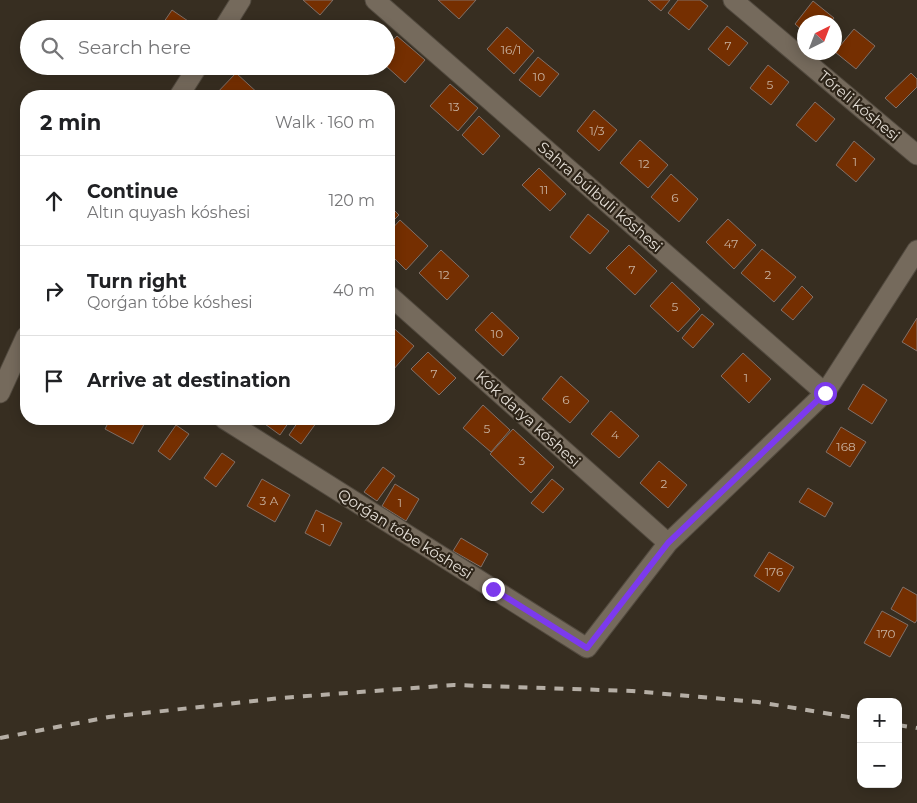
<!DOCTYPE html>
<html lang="en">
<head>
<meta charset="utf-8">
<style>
  :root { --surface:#fff; --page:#f2f2f2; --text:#202124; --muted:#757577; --line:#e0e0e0 }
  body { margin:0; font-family:Montserrat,sans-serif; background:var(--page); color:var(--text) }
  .controls { position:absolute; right:15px; bottom:15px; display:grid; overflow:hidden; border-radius:10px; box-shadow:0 2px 12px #0003 }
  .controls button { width:45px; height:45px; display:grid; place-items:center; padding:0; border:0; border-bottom:1px solid var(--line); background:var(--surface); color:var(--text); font:25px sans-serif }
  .compass { position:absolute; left:797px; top:15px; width:45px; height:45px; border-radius:50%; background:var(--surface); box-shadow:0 2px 12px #0003; rotate:42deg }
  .stop { position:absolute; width:15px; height:15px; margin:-11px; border:4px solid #7c3aed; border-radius:50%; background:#fff }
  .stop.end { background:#7c3aed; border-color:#fff; box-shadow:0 1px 5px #0008 }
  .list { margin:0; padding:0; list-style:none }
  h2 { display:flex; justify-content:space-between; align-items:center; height:65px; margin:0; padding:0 20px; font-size:21px }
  h2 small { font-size:16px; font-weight:400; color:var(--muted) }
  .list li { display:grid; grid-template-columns:32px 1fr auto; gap:15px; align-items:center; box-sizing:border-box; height:90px; padding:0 20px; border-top:1px solid var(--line) }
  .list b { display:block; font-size:19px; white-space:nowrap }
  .list p { margin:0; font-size:16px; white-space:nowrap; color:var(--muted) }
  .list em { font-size:16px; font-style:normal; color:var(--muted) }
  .icon { flex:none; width:28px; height:28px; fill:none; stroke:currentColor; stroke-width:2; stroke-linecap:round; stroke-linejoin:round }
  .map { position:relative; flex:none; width:917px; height:803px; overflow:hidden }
  .search { position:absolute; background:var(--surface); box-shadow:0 2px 12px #0003; left:20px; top:20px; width:375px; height:55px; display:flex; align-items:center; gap:12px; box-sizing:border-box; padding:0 18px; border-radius:28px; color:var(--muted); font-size:19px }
  .panel { position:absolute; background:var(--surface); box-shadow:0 2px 12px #0003; left:20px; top:90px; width:375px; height:335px; border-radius:20px }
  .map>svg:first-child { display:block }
</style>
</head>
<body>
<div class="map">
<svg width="917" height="803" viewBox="0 0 917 803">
  <rect width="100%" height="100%" fill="#372e21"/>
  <!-- building -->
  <path fill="#752f01" stroke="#817068" d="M303,0H333L320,15Z
    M438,0H476L459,19Z
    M648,0H670L661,11Z
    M678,0H700L708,6L689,30L668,13Z
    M813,1L834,18L831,22H804V32L795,24Z
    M172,10L188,21L183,29H159Z
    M727,26L748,43L729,66L708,49Z
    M507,27L534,51L514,74L487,49Z
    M854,29L875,46L856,69L835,52Z
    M397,36L425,60L405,83L386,66V48Z
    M538,57L559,74L540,97L519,80Z
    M768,65L789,82L771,105L750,88Z
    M236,73L261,96H214Z
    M911,73L917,79V87L896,108L885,98Z
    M450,84L478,108L458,131L430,106Z
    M815,102L835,119L816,142L796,125Z
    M594,110L617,130L599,151L577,131Z
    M479,116L500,136L483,155L462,135Z
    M640,140L668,165L648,188L620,163Z
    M854,141L875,159L856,182L836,165Z
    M539,168L566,194L550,211L522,185Z
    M671,174L698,199L679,222L651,197Z
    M389,205L399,215L389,225Z
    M588,214L609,231L590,254L570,237Z
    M728,219L756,245L734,269L706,242Z
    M400,220L428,246L406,270L389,253V232Z
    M629,245L657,271L635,295L606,268Z
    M762,249L796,277L774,302L741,273Z
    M441,250L469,276L447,300L419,273Z
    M672,282L700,309L678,332L650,306Z
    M802,286L813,297L793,320L781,310Z
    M492,312L519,338L503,356L475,330Z
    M702,314L714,324L693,348L682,338Z
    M917,318V351L902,342Z
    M389,324L414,346L393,370L389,366Z
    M428,352L456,378L439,395L411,369Z
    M743,353L771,379L749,403L721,376Z
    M561,376L589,401L570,423L542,399Z
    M863,384L887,400L872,424L848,409Z
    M483,405L510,430L491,452L463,428Z
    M611,411L639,436L619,458L591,434Z
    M88,419H99L96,423Z
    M110,419H147L133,444L105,429Z
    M258,419H291L280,435Z
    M300,419H319L301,444L289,435Z
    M176,425L189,434L170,460L158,451Z
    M841,427L866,442L850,467L826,452Z
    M513,429L554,467L531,493L490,454Z
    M222,453L235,462L216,487L204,478Z
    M659,461L687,485L668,508L640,483Z
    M383,467L395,476L377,501L364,492Z
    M262,479L290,495L275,522L247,506Z
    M552,479L564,489L543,513L531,503Z
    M395,484L419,499L406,521L382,506Z
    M808,488L833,503L825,517L799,502Z
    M316,510L342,523L330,546L305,533Z
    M461,538L488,554L481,567L453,551Z
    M769,552L794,567L779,592L754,576Z
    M903,587L917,595V620L915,623L891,609Z
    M882,611L908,625L890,657L864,643Z"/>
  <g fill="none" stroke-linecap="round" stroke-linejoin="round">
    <defs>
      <path id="minor" d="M375,0L825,393
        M733,0L917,155
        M223,29L241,0
        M179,96L198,66
        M389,295L668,543
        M0,393L26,336
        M224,419L587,648L668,543L825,393L917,250"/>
    </defs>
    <!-- minor casing -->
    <use href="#minor" stroke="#524a3f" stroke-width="21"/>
    <!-- minor -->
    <use href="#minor" stroke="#756a5c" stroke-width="19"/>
    <!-- rail -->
    <path stroke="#b5aea5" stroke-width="4" stroke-dasharray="9 9" stroke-linecap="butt" d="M898,725L917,728
      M0,738L109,717L280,698L454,685L632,691L758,702L861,719"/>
  </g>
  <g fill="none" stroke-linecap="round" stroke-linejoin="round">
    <!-- route -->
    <path stroke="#7c3aed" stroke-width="6" d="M493,589L587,648L668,543L825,393"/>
  </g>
  <g text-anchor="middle" stroke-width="4.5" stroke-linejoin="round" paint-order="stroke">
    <!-- number labels -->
    <g font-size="12" fill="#c8b2a0">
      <text x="728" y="50">7</text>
      <text x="511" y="54">16/1</text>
      <text x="539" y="81">10</text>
      <text x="770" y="89">5</text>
      <text x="454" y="111">13</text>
      <text x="597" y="135">1/3</text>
      <text x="855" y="166">1</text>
      <text x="644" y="168">12</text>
      <text x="544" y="194">11</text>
      <text x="675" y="202">6</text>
      <text x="731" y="248">47</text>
      <text x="632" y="274">7</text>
      <text x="444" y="279">12</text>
      <text x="768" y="279">2</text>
      <text x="675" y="311">5</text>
      <text x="497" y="338">10</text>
      <text x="434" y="378">7</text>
      <text x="746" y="382">1</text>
      <text x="566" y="404">6</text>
      <text x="487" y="433">5</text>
      <text x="615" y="439">4</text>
      <text x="846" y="451">168</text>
      <text x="522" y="465">3</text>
      <text x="664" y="488">2</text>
      <text x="269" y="505">3 А</text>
      <text x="400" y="507">1</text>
      <text x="323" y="532">1</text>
      <text x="774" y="576">176</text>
      <text x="886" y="638">170</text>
    </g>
    <!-- street labels -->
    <g font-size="15" fill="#e3ddd5" stroke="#2d2418">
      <text transform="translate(859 106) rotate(40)" y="5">Tóreli kóshesi</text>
      <text transform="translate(600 197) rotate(41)" y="5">Sahra búlbuli kóshesi</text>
      <text transform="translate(528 419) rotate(42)" y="5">Kók darya kóshesi</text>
      <text transform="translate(405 534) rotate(32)" y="5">Qorǵan tóbe kóshesi</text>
    </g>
  </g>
</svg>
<div class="controls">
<button>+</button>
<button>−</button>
</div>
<svg class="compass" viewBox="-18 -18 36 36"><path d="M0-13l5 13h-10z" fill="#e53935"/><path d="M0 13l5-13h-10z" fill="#757577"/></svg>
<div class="stop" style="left:825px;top:393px"></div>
<div class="stop end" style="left:493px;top:589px"></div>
<div class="search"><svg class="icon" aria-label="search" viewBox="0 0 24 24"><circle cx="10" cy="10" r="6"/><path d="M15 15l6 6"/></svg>Search here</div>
<section class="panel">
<h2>2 min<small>Walk · 160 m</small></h2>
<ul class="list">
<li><svg class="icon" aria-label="ahead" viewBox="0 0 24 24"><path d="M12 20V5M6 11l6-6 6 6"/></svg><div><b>Continue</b><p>Altın quyash kóshesi</p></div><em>120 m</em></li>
<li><svg class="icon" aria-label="right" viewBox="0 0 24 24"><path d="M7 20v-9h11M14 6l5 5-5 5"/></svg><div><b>Turn right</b><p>Qorǵan tóbe kóshesi</p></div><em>40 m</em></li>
<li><svg class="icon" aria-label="arrive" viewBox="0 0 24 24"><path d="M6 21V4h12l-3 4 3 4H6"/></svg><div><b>Arrive at destination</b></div></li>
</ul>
</section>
</div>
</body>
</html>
